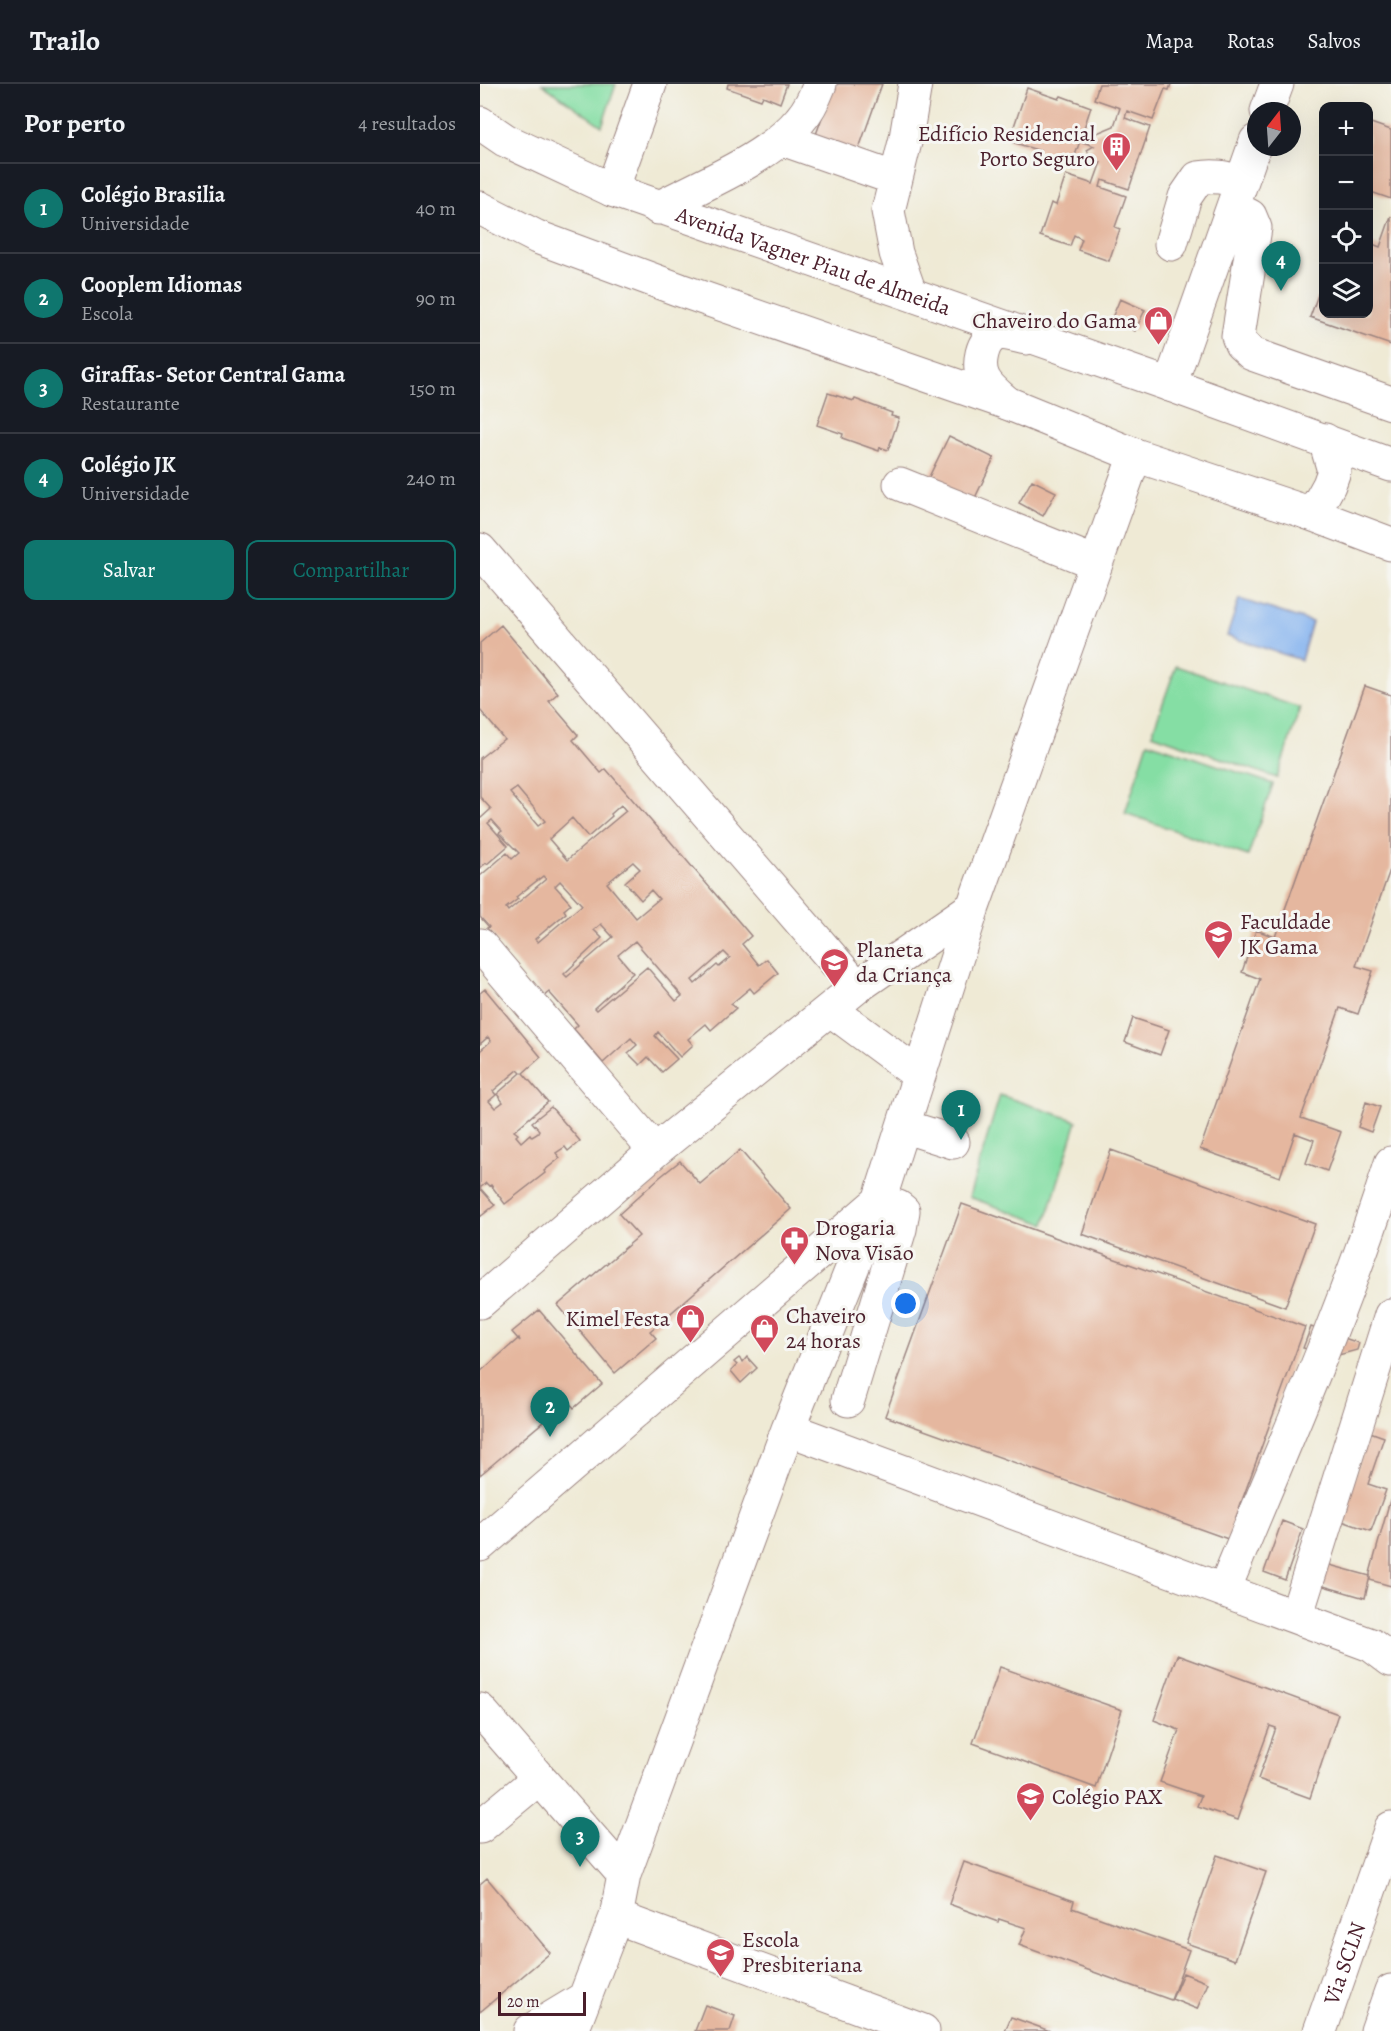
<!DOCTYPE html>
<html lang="pt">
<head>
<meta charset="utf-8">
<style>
  :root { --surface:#171b24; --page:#242831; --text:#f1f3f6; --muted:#9ea1a6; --line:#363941; --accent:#0f766e }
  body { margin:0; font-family:Alegreya,serif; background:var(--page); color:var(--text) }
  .controls { position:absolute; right:18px; top:18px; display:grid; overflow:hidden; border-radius:12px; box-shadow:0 6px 24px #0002 }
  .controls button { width:54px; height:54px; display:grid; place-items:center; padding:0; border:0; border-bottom:2px solid var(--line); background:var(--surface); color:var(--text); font:30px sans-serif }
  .compass { position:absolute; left:767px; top:18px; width:54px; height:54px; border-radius:50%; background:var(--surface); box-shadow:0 6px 24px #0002; rotate:17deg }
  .scale { position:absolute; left:18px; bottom:15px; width:88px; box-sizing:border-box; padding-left:6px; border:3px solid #4a1f2b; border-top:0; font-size:16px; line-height:21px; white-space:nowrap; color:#4a1f2b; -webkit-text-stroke:4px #f6f6f2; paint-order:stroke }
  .you { position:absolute; left:426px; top:1220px; width:21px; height:21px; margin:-15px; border:4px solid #fff; border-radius:50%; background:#1a73e8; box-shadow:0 0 0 9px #1a73e833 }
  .badge { display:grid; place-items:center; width:39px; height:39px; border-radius:50%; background:var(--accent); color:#fff; font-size:20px; font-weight:700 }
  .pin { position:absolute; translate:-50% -50px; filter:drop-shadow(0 2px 3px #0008) }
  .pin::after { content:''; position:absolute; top:32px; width:21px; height:18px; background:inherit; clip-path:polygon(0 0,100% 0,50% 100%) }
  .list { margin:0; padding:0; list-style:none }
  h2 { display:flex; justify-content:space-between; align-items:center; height:78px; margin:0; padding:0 24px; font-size:26px }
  h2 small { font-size:20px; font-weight:400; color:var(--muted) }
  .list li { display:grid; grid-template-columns:39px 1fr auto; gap:18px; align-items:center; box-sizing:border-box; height:90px; padding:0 24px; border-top:2px solid var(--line) }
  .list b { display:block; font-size:22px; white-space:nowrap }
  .list p { margin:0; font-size:20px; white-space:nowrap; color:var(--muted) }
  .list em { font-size:20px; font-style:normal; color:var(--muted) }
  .actions { display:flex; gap:12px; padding:18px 24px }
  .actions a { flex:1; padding:14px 0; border:2px solid var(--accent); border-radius:12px; text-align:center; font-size:21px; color:var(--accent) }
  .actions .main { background:var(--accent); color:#fff }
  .icon { flex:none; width:33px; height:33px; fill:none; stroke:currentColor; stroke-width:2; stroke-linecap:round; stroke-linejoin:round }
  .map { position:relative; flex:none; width:911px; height:1947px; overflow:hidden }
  header { display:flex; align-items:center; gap:36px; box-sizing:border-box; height:84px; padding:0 30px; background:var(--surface); border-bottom:2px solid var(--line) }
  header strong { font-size:28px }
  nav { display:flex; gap:33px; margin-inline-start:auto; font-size:21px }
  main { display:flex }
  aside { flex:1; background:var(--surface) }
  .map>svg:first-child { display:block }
</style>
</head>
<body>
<header>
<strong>Trailo</strong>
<nav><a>Mapa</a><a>Rotas</a><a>Salvos</a></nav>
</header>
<main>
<aside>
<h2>Por perto<small>4 resultados</small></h2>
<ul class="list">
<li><span class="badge">1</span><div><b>Colégio Brasilia</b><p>Universidade</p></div><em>40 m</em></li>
<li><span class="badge">2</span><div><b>Cooplem Idiomas</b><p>Escola</p></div><em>90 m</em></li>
<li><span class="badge">3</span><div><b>Giraffas- Setor Central Gama</b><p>Restaurante</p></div><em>150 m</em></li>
<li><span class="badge">4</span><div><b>Colégio JK</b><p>Universidade</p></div><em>240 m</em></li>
</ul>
<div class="actions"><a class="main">Salvar</a><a>Compartilhar</a></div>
</aside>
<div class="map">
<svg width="911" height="1947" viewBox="0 0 911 1947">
  <rect width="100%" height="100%" fill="#f6f6f2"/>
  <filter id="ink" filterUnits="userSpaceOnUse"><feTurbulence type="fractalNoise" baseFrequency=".0167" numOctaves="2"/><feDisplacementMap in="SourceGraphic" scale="12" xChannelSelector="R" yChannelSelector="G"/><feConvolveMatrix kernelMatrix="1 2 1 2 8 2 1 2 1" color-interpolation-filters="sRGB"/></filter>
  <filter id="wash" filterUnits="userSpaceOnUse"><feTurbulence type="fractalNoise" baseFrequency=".008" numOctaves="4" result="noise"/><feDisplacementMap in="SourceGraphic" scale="24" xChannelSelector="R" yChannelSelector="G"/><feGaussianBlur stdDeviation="1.35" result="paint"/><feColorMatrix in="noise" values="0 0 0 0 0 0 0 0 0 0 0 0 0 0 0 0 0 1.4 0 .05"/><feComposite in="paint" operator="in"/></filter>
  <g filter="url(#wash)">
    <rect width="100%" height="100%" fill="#efead5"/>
    <!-- green -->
    <path fill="#85dea4" stroke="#687e68" stroke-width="1.5" d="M62,0H136L122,42Z
      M696,582L820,624L797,694L672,650Z
      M668,658L793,700L768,772L645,729Z
      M520,1011L597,1037L565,1140L489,1113Z"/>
    <!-- water -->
    <path fill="#85b3ef" stroke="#68698d" stroke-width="1.5" d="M759,515L832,538L821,576L747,552Z"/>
    <g id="blocks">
      <!-- building -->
      <path fill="#e5b79f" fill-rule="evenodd" d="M248,0H307L300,19L283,12L281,16L247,4Z
        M354,0H402L377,70L334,56Z
        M619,0H691L689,6L685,5L673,36L647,27L645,34L670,43L649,105L622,96L620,103L646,112L635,143L640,145L629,177L598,166L602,155L594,151L590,162L560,152L571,119L576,121L586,91L613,100L621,78L613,79L607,66L614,62L600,57L591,83L558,71L560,67L529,57L547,4L579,15L581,12L611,23L602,50L610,52L634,42L640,24L614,15Z
        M888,38L911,46V115L888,107Z
        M911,132V261L830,233L843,197L844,230H888V158L900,163Z
        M640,215L665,226L655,247L631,236Z
        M348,309L374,317L375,315L412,329L411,332L419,334L408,366L400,363L399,367L362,354L363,350L337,341Z
        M469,352L514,374L493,418L447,397Z
        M552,396L576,408L563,432L539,419Z
        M21,541L78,609L69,617L98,651L93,656L121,689L126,685L184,752L185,751L271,852L262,860L279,881L287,875L298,889L274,909L270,904L251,920L256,924L231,946L226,940L208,955L213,961L200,973L178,948L175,952L197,975L182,988L168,973L160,981L148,969L157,961L151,954L123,979L94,945L98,941L69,908L64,912L7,844L9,843L0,833V792L27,769L32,775L39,769L19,749L22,747L12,736L8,739L28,762L7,780L6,779L0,784V735L11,725L0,713V674L24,655L0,626V559ZM37,704L65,737L58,742L30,709ZM141,721L146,727L87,776L69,755L92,734L108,753L132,732L131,730ZM153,778L160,785L145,798L161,816L171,806L179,815L156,834L127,799ZM63,792L66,795L28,827L26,824L38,815L36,813ZM80,797L102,821L58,858L55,855L86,829L84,826L91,820L75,802ZM121,840L133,853L87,893L84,890L122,854L114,846ZM155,857L202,912L196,917L167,883L116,926L114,924L153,889L138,871ZM244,868L250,874L239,883L237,881L215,900L212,896Z
        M885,602L911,611V783L876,882L893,887L878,930L860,924L821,1034L861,1048L847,1087L826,1079L834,1056L815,1049L800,1093L720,1065L780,895L762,888L776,846L795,853Z
        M5,905L61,973L43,989L68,1018L34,1047L38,1050L36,1052L41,1058L50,1050L52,1053L57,1050L59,1046L52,1038L71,1023L100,1057L88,1067L85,1063L76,1069L80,1074L64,1087L65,1089L25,1120L11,1101L9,1102L6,1099L0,1104L15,1121L0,1133V967L11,957L8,953L0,960V909ZM38,986L41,989L17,1010L23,1018L15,1024L9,1017L16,1011L13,1007Z
        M653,934L689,946L680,971L645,958Z
        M886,1018L900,1023L891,1048L878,1043Z
        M260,1066L311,1125L170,1247L176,1254L135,1289L78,1221L159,1152L139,1130L180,1093L200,1077L220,1100Z
        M631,1066L835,1140L805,1223L602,1150Z
        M482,1120L825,1243L748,1455L405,1332Z
        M59,1226L122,1300L94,1324L88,1317L0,1391V1288L38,1255L40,1257L39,1254L38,1255L32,1248Z
        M831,1243L879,1259L877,1266L855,1272L823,1264Z
        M267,1273L277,1284L261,1299L251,1287L257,1281L254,1278L259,1274L263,1278Z
        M890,1348L904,1353L888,1400L906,1406L891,1447L859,1436Z
        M910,1416H911V1502L890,1496V1489Z
        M802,1437L823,1445L805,1496L784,1488Z
        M846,1480L890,1492L885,1514L840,1501Z
        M697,1571L858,1630L830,1714L778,1695L796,1644L790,1642L760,1724H762L758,1736L717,1722L721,1712L680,1698L699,1646L674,1636Z
        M520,1583L642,1626L616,1704L493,1659Z
        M737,1771L786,1788L755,1876L706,1859Z
        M484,1778L594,1817L592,1824L709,1866L691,1916L539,1861L546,1844L519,1835L518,1838L469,1820Z
        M7,1794L70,1869L0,1928V1800Z
        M703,1889L728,1899L717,1925L692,1915Z
        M225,1921L255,1932L250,1947H215Z
        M531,1933L570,1947H525Z"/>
    </g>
  </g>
  <g filter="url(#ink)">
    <use href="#blocks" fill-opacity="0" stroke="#9c8480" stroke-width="1.5"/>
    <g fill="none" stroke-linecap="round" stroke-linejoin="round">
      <defs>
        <path id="minor" d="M787,27L797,0
          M302,55L416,95
          M132,106L170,0
          M753,123L770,132L775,144L758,252L761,260L772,270L911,319
          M178,124C223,100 288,75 320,36C329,26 335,13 340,0
          M691,160L705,113L718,94C734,91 746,93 761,99
          M430,209L416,169L408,127L426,54L435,0
          M690,301L776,57
          M420,400L616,479
          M0,466L377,903
          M0,861L175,1067
          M351,926L439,991
          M423,1042L473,1058
          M0,1218L175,1067L377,903L493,823
          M308,1345L891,1561L911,1576
          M0,1461L399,1117L418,1123L423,1127L420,1145L368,1316
          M744,1506C802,1365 865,1225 911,1079
          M816,1533L911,1231
          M0,1626L59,1694
          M0,1743L59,1694L144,1791
          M136,1833L443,1947
          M50,1947L103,1915
          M92,1947L136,1833L144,1791L308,1345L399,1117L493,823L655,371"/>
        <g id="major">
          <path id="s1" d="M0,39L25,56L132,106L690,301L911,381"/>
          <path d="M0,124L57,153L200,206L527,319L655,371L826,428L911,460"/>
          <path d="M527,319C520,312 509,305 504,295C497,282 501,255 518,250C526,248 537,252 546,254"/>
          <path d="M826,428L838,421L849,401L854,387L845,356"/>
          <path id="s2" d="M840,1947L911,1744"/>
          <path d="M897,1947L911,1907"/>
        </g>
      </defs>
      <!-- minor casing -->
      <use href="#minor" stroke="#9c8480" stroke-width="35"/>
      <!-- major casing -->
      <use href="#major" stroke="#9c8480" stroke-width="35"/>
      <!-- minor -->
      <use href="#minor" stroke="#fff" stroke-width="33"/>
      <!-- major -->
      <use href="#major" stroke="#fff" stroke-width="33"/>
    </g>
  </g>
  <!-- icons -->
  <defs>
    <symbol id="building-pin" viewBox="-11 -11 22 30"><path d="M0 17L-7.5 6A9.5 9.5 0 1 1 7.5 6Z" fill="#d1495b" stroke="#f6f6f2"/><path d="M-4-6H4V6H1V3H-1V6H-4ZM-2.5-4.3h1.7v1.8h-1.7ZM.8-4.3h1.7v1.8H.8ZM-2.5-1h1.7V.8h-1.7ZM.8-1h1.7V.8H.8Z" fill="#fff"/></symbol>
    <symbol id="shop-pin" viewBox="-11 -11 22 30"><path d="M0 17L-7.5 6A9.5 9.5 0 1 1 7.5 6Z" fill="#d1495b" stroke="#f6f6f2"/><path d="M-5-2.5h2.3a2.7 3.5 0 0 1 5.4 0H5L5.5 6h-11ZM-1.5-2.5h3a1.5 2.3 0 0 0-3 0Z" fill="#fff"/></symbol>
    <symbol id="university-pin" viewBox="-11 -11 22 30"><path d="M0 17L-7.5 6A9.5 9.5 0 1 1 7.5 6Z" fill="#d1495b" stroke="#f6f6f2"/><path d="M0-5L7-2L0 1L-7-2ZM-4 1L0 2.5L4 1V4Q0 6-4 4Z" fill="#fff"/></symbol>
    <symbol id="school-pin" viewBox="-11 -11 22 30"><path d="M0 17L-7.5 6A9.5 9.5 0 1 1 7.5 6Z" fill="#d1495b" stroke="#f6f6f2"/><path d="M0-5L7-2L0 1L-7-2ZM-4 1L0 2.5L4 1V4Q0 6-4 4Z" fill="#fff"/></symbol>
    <symbol id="pharmacy-pin" viewBox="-11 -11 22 30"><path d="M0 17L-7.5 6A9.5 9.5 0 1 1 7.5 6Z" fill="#d1495b" stroke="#f6f6f2"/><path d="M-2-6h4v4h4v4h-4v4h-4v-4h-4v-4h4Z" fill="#fff"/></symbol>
  </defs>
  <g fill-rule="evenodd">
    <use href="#building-pin" x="620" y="46" width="33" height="45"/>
    <use href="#shop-pin" x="662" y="220" width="33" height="45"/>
    <use href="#university-pin" x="722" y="834" width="33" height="45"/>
    <use href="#school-pin" x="338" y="862" width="33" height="45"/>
    <use href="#pharmacy-pin" x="298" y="1140" width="33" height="45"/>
    <use href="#shop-pin" x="194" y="1218" width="33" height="45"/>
    <use href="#shop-pin" x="268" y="1228" width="33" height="45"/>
    <use href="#university-pin" x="534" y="1696" width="33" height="45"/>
    <use href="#school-pin" x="224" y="1852" width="33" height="45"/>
  </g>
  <g text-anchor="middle" stroke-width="6" stroke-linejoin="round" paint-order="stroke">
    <!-- poi labels -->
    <g font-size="22" fill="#4a1f2b" stroke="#f6f6f2" text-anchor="start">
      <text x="615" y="57" text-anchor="end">Edifício Residencial<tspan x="615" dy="25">Porto Seguro</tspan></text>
      <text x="657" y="244" text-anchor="end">Chaveiro do Gama</text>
      <text x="760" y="845">Faculdade<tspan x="760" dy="25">JK Gama</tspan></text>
      <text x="376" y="873">Planeta<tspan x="376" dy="25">da Criança</tspan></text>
      <text x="335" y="1151">Drogaria<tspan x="335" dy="25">Nova Visão</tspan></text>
      <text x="306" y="1239">Chaveiro<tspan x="306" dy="25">24 horas</tspan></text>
      <text x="190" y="1242" text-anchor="end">Kimel Festa</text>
      <text x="572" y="1720">Colégio PAX</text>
      <text x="262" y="1863">Escola<tspan x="262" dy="25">Presbiteriana</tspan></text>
    </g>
    <!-- street labels -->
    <g font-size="22" fill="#4a1f2b" stroke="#f6f6f2">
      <text dy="8" stroke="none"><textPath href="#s1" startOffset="362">Avenida Vagner Piau de Almeida</textPath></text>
      <text dy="8" stroke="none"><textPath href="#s2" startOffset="72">Via SCLN</textPath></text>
    </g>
  </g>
</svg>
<div class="controls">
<button>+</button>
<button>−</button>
<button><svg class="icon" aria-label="locate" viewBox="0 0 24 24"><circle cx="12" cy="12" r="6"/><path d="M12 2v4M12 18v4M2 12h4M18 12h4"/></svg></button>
<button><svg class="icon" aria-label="layers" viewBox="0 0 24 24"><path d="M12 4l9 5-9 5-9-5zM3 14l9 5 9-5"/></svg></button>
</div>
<svg class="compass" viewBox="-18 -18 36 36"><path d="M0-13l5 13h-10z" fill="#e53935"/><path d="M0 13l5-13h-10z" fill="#9ea1a6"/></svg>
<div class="scale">20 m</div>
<div class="you"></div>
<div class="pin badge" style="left:481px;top:1056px">1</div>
<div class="pin badge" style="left:70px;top:1353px">2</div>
<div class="pin badge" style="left:100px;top:1783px">3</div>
<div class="pin badge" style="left:801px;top:207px">4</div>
</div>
</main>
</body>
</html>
